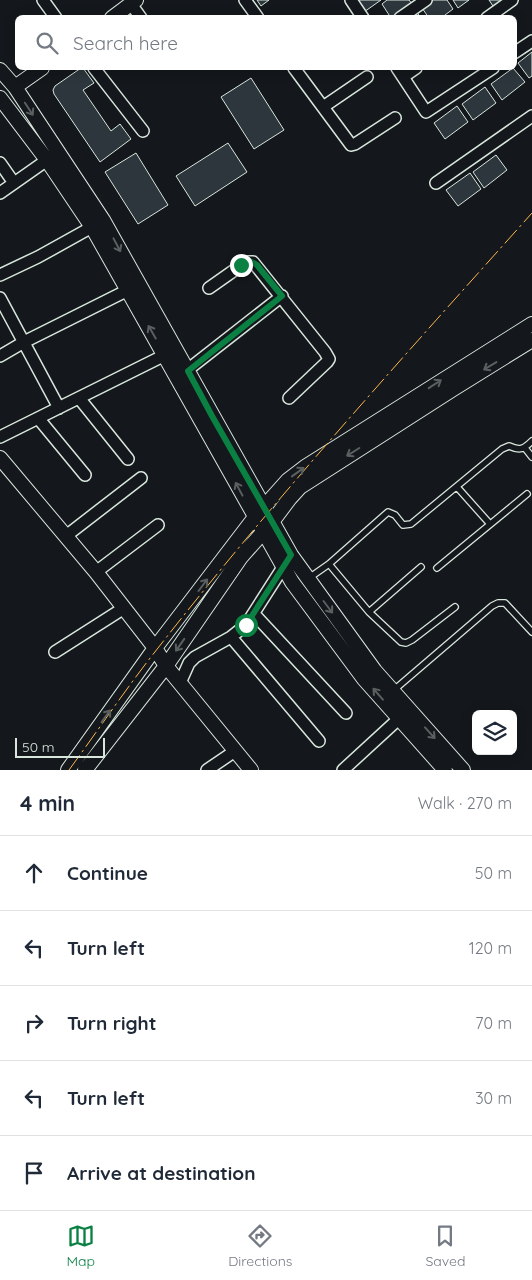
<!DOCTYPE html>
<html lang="en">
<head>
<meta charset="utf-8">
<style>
  :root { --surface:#fff; --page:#f2f2f3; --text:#1f2937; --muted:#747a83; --line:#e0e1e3; --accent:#0b8043 }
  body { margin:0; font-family:Quicksand,sans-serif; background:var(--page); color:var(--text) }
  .controls { position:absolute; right:15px; bottom:15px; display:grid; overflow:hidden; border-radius:8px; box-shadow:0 2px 12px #0003 }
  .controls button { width:45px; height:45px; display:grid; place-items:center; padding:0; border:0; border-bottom:1px solid var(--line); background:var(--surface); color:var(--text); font:25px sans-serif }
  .scale { position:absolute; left:15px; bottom:12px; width:90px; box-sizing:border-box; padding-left:5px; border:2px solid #d8e6dc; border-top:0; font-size:14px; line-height:18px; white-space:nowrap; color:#d8e6dc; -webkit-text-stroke:4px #14181c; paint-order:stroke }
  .stop { position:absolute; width:15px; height:15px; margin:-11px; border:4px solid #0b8043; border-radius:50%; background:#fff }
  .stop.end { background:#0b8043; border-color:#fff; box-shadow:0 1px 5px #0008 }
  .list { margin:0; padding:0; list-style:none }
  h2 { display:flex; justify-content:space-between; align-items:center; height:65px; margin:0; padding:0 20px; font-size:21px }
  h2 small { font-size:16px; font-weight:400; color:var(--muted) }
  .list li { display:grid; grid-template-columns:32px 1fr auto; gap:15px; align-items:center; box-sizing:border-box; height:75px; padding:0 20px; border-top:1px solid var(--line) }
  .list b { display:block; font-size:19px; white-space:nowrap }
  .list em { font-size:16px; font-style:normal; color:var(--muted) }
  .icon { flex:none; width:28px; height:28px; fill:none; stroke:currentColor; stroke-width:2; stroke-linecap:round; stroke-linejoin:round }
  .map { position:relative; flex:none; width:532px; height:770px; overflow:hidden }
  .search { position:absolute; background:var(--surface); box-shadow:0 2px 12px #0003; left:15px; right:15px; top:15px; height:55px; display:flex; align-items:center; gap:12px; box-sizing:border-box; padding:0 18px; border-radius:8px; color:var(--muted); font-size:19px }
  .sheet { height:440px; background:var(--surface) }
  nav { display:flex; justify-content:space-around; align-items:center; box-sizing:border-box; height:70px; border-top:1px solid var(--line); background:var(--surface); font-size:14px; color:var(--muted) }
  nav a { display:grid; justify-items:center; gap:2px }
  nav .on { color:var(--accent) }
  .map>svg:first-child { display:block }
</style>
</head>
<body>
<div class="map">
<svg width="532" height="770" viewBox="0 0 532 770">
  <rect width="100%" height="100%" fill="#14181c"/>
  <!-- building -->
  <path fill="#2c363c" stroke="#d8e6dc" d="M257,0H269L261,6Z
    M356,0H381L364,12Z
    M387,0H409L413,5L396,18H391L382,4Z
    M432,0H447L453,9L441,18H429L422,8Z
    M453,0H469L458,8Z
    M489,0H506L495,9Z
    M416,11L421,18H407Z
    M532,52V76L529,78L518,63Z
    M81,68H83L94,83L83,90L111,131L120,124L131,139L100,162L54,94L53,90L55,86Z
    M513,68L525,82L502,100L491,84Z
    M251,78L284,130L254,149L221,97Z
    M485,87L496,103L473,120L462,104Z
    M457,106L468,122L445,139L434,123Z
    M228,143L247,172L195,206L176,176Z
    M136,153L168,205L138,224L105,172Z
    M496,155L507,170L484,188L473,172Z
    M470,173L481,189L458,206L446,190Z"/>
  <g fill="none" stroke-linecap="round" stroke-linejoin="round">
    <defs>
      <path id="service" d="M525,448L532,457
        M457,487L490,524
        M329,564L369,612L401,642L406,643L412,640L455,607
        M437,568L527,494
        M309,578L329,564L388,512L395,515L403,525L411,524L502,449L509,446C520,451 524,449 532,441
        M369,612L421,567
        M394,690L492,606L498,603H505L532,632"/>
      <path id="minor" d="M43,0L56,18
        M245,0L258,18
        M351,0L363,18
        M131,4L141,18
        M400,18L426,0
        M487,18L512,0
        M514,53L532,41
        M94,68L143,131
        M294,68L351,145L355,144L395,118
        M397,68L426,112L493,68
        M403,77L416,68
        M323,107L367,77
        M0,163L14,183
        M436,183L532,116
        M0,193L47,160
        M0,275L38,257L92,227
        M209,288L246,262H253L325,352L329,359L327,362L289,398
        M0,298L59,408
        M0,356L24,342L128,290
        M181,375L282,296
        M79,398L128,459
        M38,418L85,475
        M0,437L171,352
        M66,536L141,478
        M96,572L158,525
        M254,614L346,713
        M231,637L319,741
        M55,652L124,608
        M180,683L189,663L195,657L231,637L246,625L287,561
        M207,770L235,751
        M343,770L404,714"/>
      <path id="tertiary" d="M112,18L136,0
        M0,70L15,87L103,220L291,555L375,671L463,770
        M15,87L42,68
        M0,98L47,160L92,227L292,582L364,679L445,770
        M0,458L96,572L155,648L166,666L251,770
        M68,770L155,648L255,517L288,480L305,467L532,324
        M85,770L166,666L241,557L272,522L290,498L300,487L453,389L532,340"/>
    </defs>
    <!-- service casing -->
    <use href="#service" stroke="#d8e6dc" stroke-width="8"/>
    <!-- minor casing -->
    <use href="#minor" stroke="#d8e6dc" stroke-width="14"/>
    <!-- tertiary casing -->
    <use href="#tertiary" stroke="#d8e6dc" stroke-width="16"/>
    <!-- service -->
    <use href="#service" stroke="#14181c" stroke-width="5.5"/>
    <!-- minor -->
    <use href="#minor" stroke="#14181c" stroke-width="11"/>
    <!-- tertiary -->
    <use href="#tertiary" stroke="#14181c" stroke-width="14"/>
    <!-- power -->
    <path stroke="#ffb74d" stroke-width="1" stroke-dasharray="18 4 2.5 4" stroke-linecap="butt" d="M69,770C99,729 127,687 158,648C275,498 405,355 532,213"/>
  </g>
  <!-- one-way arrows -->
  <defs><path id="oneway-shaft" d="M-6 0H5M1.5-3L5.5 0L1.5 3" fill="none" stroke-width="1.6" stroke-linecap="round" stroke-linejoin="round" transform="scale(1.25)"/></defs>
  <g stroke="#59605f">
    <use href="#oneway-shaft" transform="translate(29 109) rotate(57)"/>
    <use href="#oneway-shaft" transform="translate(117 245) rotate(62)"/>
    <use href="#oneway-shaft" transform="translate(152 332) rotate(-120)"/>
    <use href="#oneway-shaft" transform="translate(490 366) rotate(149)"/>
    <use href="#oneway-shaft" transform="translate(435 384) rotate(-33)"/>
    <use href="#oneway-shaft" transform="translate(353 452) rotate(148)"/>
    <use href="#oneway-shaft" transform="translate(298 472) rotate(-36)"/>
    <use href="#oneway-shaft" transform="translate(239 489) rotate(-118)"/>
    <use href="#oneway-shaft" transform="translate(203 585) rotate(-53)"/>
    <use href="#oneway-shaft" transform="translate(328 607) rotate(53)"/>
    <use href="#oneway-shaft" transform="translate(180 645) rotate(125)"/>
    <use href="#oneway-shaft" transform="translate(378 694) rotate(-131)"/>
    <use href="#oneway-shaft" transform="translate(106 716) rotate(-54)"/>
    <use href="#oneway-shaft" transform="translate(430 733) rotate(48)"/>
  </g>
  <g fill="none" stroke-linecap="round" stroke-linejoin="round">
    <!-- route -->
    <path stroke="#0b8043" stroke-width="6" d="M241,265L250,261L257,265L282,296L188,371L212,416L291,555L246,625"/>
  </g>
</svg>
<div class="controls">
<button><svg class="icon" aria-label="layers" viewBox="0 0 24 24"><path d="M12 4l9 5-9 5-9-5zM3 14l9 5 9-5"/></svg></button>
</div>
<div class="scale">50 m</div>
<div class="stop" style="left:246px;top:625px"></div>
<div class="stop end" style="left:241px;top:265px"></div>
<div class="search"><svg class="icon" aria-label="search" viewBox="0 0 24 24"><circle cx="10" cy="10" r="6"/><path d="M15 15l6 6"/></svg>Search here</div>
</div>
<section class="sheet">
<h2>4 min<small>Walk · 270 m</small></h2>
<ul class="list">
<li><svg class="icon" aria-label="ahead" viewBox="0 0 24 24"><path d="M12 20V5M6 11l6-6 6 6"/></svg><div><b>Continue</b></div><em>50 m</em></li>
<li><svg class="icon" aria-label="left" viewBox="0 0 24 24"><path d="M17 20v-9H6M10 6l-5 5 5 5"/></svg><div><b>Turn left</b></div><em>120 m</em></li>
<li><svg class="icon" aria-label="right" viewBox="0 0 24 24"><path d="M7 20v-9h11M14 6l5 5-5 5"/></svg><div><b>Turn right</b></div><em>70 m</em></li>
<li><svg class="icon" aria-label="left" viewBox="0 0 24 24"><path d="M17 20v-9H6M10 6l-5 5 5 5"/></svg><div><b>Turn left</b></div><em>30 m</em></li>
<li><svg class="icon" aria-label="arrive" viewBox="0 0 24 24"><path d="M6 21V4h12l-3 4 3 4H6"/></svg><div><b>Arrive at destination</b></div></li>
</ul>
</section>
<nav>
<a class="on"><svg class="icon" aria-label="map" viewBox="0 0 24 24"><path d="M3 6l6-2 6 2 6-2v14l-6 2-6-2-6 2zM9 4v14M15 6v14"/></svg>Map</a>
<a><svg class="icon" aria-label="directions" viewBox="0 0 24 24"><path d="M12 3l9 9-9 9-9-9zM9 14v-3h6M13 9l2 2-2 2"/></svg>Directions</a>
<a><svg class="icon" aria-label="saved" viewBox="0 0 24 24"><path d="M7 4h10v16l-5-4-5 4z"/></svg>Saved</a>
</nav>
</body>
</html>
